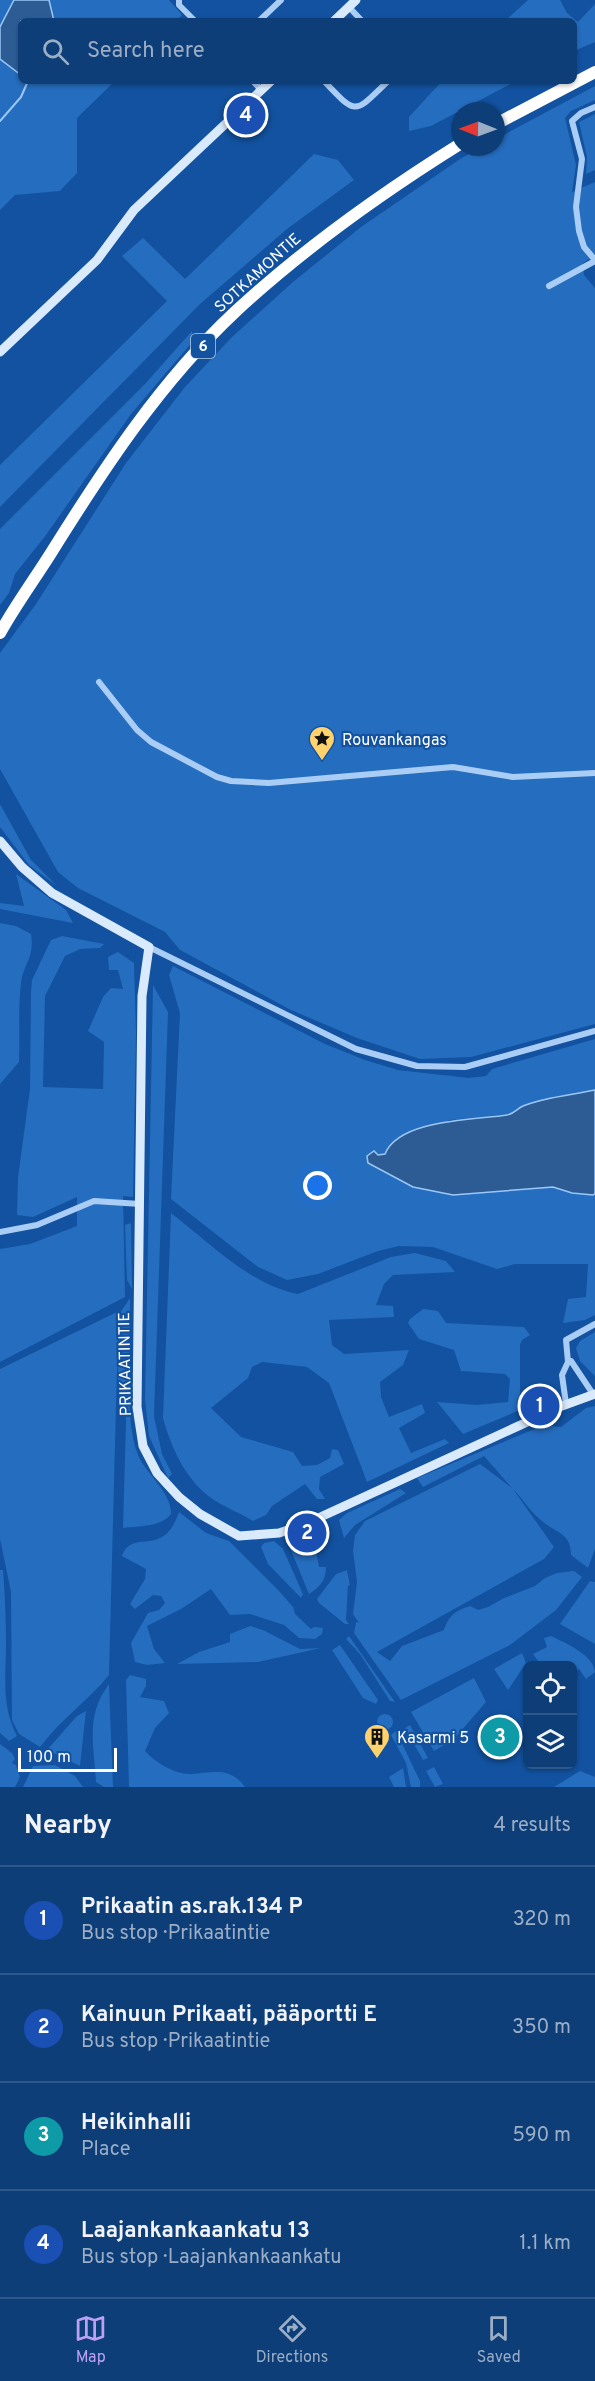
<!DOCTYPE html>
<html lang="en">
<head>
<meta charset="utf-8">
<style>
  :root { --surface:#0e3e78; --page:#17457d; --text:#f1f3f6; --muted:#9baec6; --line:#2e578a; --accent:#bca0f2 }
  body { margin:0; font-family:Overpass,sans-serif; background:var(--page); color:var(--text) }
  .controls { position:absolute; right:18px; bottom:18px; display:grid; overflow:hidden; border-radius:9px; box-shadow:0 2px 4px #0004 }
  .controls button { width:54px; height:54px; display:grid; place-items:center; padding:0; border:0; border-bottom:2px solid var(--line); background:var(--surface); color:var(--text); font:30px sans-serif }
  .compass { position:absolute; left:451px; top:102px; width:54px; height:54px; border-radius:50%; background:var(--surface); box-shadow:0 2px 4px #0004; rotate:271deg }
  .scale { position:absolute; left:18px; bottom:15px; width:99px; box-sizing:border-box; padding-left:6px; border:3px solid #fff; border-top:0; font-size:16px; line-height:21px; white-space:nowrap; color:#fff; -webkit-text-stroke:4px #1252a0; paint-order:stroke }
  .you { position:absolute; left:318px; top:1186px; width:21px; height:21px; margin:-15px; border:4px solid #fff; border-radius:50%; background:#1a73e8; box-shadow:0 0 0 9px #1a73e833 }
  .badge { display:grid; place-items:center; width:39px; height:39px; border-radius:50%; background:var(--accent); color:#fff; font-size:20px; font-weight:700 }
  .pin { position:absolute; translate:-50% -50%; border:3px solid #fff; box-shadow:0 2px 6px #0006 }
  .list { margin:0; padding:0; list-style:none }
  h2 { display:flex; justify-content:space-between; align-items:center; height:78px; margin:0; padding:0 24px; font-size:26px }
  h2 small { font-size:20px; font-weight:400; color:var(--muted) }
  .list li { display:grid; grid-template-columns:39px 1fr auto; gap:18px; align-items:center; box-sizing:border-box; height:108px; padding:0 24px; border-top:2px solid var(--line) }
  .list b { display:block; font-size:22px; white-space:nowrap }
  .list p { margin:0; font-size:20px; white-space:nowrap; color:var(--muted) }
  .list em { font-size:20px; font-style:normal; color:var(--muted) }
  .icon { flex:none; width:33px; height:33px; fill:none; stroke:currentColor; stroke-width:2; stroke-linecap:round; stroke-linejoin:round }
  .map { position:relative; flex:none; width:595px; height:1787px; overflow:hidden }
  .search { position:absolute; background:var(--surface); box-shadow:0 2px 4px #0004; left:18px; right:18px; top:18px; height:66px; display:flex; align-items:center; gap:15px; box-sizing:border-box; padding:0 21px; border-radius:9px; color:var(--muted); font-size:22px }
  .sheet { height:510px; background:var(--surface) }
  nav { display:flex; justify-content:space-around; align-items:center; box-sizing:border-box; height:84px; border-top:2px solid var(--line); background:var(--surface); font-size:16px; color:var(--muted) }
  nav a { display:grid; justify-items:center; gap:3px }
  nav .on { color:var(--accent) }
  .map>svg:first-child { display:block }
</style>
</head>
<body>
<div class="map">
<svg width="595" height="1787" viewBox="0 0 595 1787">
  <rect width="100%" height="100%" fill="#1252a0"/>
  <!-- green -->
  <path fill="#256dbe" d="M0,0H169L182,15L176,21H21V81H115L77,118V173L60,191L15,195L0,210Z
    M528,0H560L567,13L578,22L595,4V42L574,51V21H505Z
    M442,81H516L431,126L409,131V117Z
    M595,86V100L571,111L565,118L576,165L572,192L595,182V255L583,263L584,275L595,288V1024L471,1057L420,1059L357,1038L291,1010L180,950L165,932L78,888L58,872L0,769V653L36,604L126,463L185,387L232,337L293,282L361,227L460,159L481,147H496V139Z
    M595,114V170L586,174L587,157L579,122Z
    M314,154L338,160L354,180L287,229L200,304L0,507V465L167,301L122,256L143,238L185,279Z
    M192,331L193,341L131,414L46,535L15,574L9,593L0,605V529L145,384Z
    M0,804L31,860L57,886L29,865L0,827Z
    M16,874L66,910L73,923L0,909V903L24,906Z
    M0,923L16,926L31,934C35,958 23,964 21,983C18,1009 20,1036 19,1062L0,1084Z
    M62,936L104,944L100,948L80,949L65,956L45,996L43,1087L103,1089L104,1042L88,1031L103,997L111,988L123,989L118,970H109L108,957L118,952L134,963L136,1032L133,1197L123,1196L125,1297L0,1362V1249L30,1244L77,1226V1197L33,1217L17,1215L18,1177L30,1089L31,992L32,980L51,940Z
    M173,966L325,1044L365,1060L398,1070L469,1078L486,1076L492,1069L595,1039V1090L523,1106L510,1114L450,1120L385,1154L367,1156L413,1187L453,1195L553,1187L572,1193L595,1194V1315L585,1320L563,1323L568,1299L586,1297L588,1264H515L497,1269L433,1247L399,1246L378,1251L318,1274L287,1280L258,1267L171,1199L180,1013L169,975Z
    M153,985L168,1012L154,1416L162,1454L172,1474L168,1478L149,1436L145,1399Z
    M171,1213C209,1242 250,1285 298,1294L391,1257L415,1253L446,1261L455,1272L393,1275L384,1284L376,1305L393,1306L394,1317L329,1320L332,1345L344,1354L409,1350L403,1365L380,1382L381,1397L389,1417L422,1404L425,1413L399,1428L411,1453L445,1439L449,1443L367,1482L329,1383L307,1367L262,1362L252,1367L248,1378L211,1408L241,1437L293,1452L302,1466L317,1465L330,1458L332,1449L338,1450L344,1464L320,1477L319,1489L325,1499H317L305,1484L272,1506L266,1515L253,1521C240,1513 224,1507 211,1498C185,1479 171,1447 163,1418Z
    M131,1223L132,1289L127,1280L125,1225Z
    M130,1298C131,1341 123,1418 138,1455C146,1474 172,1493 171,1514C162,1527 137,1526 123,1528L126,1422L124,1387H118V1330L109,1675C88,1701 61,1719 40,1747L19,1734L12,1720L11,1592L0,1539V1369L119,1311L120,1313Z
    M423,1309L438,1311L446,1323L524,1327L530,1335L522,1340L520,1345V1400L542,1398L544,1393L552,1394L551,1397L463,1434L437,1402L477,1405L508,1402L510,1379L505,1374L461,1371L454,1350L419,1339L408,1323L410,1319Z
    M595,1332V1376L580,1361L576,1348L580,1341Z
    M595,1406V1549L588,1568L571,1555C571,1533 556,1533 542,1521C531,1513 523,1499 513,1489L554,1547L544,1559L377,1652L390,1661L402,1646L444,1630C449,1615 455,1611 470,1606L478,1610L488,1607L504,1598L535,1586L545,1578L557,1573L574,1571L582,1577L556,1610L510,1645L401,1700L354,1633L356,1622L359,1623L353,1614L357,1582L353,1551L355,1535L365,1521L480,1464L512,1488L484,1456L423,1487L417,1478L544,1425L561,1427L586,1408Z
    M400,1489L406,1493L355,1525L344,1538L339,1520L347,1513Z
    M179,1512L206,1533L229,1541L280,1592L293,1607L295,1614L311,1629L314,1627L323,1628L322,1634L315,1639L299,1638L284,1625L250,1614L230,1615L211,1589L181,1609L147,1626L154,1649L165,1663L147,1665L135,1662L131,1643L148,1613L159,1610L165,1603L161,1596L153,1595L135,1609L130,1604L145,1579L146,1569L122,1556C133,1527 163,1560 179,1512Z
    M319,1529L323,1536L314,1540L319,1567H326C326,1580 320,1587 309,1594L286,1538H299Z
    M274,1541L283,1549L303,1594L301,1598L268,1564L261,1547L264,1543Z
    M0,1570H3C5,1595 6,1619 6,1644C6,1677 1,1706 17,1736L9,1741L0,1733Z
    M347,1570L350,1586L348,1585L346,1620L349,1624H345L319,1603L317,1599L336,1574Z
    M590,1581L595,1582V1644L560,1624Z
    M250,1626L263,1630L300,1649L321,1648L258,1662L177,1664L199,1652L230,1642V1634Z
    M349,1636L395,1702L390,1701L360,1654L346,1639Z
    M551,1636C565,1643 593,1654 595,1672L586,1679L579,1669L573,1672L572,1666L541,1665L533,1654L547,1647L544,1638Z
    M340,1645L378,1700L376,1704L363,1698L332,1650Z
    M522,1653L526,1663L508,1690L494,1669Z
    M130,1675L146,1679V1686L140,1697L164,1701L169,1713L155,1728L145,1751C155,1762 174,1774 190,1774C212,1773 230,1766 245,1787H129L126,1680Z
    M474,1678L486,1702L454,1739L434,1751L411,1712Z
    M109,1684L113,1787H104L96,1782C94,1745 85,1716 109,1684Z
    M86,1711L80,1766L47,1750L77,1716Z
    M377 1722a8 8 0 1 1 16 0a8 8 0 1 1-16 0Z
    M410,1725L428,1758L423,1760L405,1728Z
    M396,1731L420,1781V1787H411L406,1763L391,1735Z
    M0,1744L12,1753L15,1759L12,1763L16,1765L20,1777L15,1787H0Z
    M55,1765L75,1776L83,1787H23L33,1766Z
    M434,1767L443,1784L435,1787L426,1771Z
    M403,1768L406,1787H394L389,1777Z
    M580,1771L595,1777V1787H554Z"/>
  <!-- water -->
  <path fill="#2d5c95" stroke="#9cc8f8" stroke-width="1.5" d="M14,0H49L54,21H21V75L0,59V27Z
    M595,1090V1194L593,1195L572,1193L553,1187L453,1195L413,1187L368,1163L367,1156L374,1151L378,1155L385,1154C399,1119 476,1120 507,1115C513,1114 517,1109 523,1106C545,1097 572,1095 595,1090Z"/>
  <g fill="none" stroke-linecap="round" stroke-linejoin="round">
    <!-- stream -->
    <path stroke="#9cc8f8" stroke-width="2" d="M0,121L21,97L28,81"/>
    <!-- street -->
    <path stroke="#aacdf5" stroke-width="6" d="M179,0V5L195,21
      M349,7L362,21
      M259,21L281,0
      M253,81L261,90
      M324,81C357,116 354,114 388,81
      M595,107L581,113L572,121L582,159L576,207L579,231L584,247L595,260
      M549,286L595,261
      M99,682L137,730L151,742L217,777L231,781L269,783L453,767L513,777L595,773
      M149,947L356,1049L417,1066L465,1067L595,1031
      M0,1232L37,1225L94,1201L140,1204
      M568,1362L571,1361L593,1394
      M566,1404L562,1375L568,1362L566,1340L595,1324"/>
    <!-- secondary -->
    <path stroke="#daeafd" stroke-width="9" d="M334,21L356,0
      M0,352L97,260L134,210L271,81
      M0,841L22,867L52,893L149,947L142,996L137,1407L143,1446L157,1473L179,1497L200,1514L239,1536L279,1533L303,1525L562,1406L595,1394"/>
    <!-- highway -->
    <path stroke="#fff" stroke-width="12" d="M496,124L595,72
      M0,633C15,606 34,580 51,553C104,468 161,381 235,312C304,248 380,194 460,144"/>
  </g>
  <!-- icons -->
  <defs>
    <symbol id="sight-pin" viewBox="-11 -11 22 30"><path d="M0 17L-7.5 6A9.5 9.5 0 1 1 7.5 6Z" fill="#ffd26d" stroke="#1252a0"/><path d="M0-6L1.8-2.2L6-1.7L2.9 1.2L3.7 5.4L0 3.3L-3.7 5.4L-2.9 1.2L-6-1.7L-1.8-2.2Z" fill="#111"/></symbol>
    <symbol id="building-pin" viewBox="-11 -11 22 30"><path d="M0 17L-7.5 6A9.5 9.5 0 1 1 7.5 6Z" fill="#ffd26d" stroke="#1252a0"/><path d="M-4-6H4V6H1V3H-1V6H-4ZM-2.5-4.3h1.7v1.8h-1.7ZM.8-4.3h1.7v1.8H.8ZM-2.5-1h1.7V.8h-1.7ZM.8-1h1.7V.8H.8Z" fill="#111"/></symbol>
  </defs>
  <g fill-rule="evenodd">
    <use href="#sight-pin" x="307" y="724" width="30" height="40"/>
    <use href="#building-pin" x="362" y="1722" width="30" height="40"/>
  </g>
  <g text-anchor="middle" stroke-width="4.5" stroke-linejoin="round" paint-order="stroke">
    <!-- shield labels -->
    <rect fill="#1252a0" stroke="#b8cbe2" stroke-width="1.5" x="191" y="334" width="24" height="24" rx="4.5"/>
    <g font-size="15" font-weight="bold" fill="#fff">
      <text x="203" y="351">6</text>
    </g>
    <!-- street labels -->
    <g font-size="16" fill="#fff" stroke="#1252a0">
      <text transform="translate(257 272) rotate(-42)" y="6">SOTKAMONTIE</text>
      <text transform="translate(124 1364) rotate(-91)" y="6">PRIKAATINTIE</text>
    </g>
    <!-- poi labels -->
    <g font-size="16" fill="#fff" stroke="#1252a0" text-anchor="start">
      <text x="342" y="745">Rouvankangas</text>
      <text x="397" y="1743">Kasarmi 5</text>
    </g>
  </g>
</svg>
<div class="controls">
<button><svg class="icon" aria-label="locate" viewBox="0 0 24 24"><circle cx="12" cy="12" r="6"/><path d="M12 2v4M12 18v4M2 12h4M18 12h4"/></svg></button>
<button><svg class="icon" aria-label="layers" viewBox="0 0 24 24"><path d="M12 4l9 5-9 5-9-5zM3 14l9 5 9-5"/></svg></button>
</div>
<svg class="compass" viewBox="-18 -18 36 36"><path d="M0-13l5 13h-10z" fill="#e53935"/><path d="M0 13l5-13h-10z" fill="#9baec6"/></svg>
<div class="scale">100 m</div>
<div class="you"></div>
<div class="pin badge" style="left:540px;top:1406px;background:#1a4fb4">1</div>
<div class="pin badge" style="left:307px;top:1533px;background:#1a4fb4">2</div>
<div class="pin badge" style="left:500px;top:1737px;background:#0f9aa8">3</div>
<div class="pin badge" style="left:246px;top:115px;background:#1a4fb4">4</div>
<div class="search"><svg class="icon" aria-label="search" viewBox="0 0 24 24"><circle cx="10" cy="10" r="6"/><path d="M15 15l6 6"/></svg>Search here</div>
</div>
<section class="sheet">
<h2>Nearby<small>4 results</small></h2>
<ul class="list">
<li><span class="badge" style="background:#1a4fb4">1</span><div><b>Prikaatin as.rak.134 P</b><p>Bus stop · Prikaatintie</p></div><em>320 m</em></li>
<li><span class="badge" style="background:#1a4fb4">2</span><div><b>Kainuun Prikaati, pääportti E</b><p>Bus stop · Prikaatintie</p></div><em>350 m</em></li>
<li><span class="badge" style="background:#0f9aa8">3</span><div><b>Heikinhalli</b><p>Place</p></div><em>590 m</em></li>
<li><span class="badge" style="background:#1a4fb4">4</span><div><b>Laajankankaankatu 13</b><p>Bus stop · Laajankankaankatu</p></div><em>1.1 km</em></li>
</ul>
</section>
<nav>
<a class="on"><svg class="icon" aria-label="map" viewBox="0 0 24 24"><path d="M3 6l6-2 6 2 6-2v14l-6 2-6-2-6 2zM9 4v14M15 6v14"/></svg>Map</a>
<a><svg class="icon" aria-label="directions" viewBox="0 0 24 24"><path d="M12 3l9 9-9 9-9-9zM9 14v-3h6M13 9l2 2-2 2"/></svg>Directions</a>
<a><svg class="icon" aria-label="saved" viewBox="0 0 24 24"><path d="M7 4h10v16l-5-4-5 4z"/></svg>Saved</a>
</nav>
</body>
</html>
